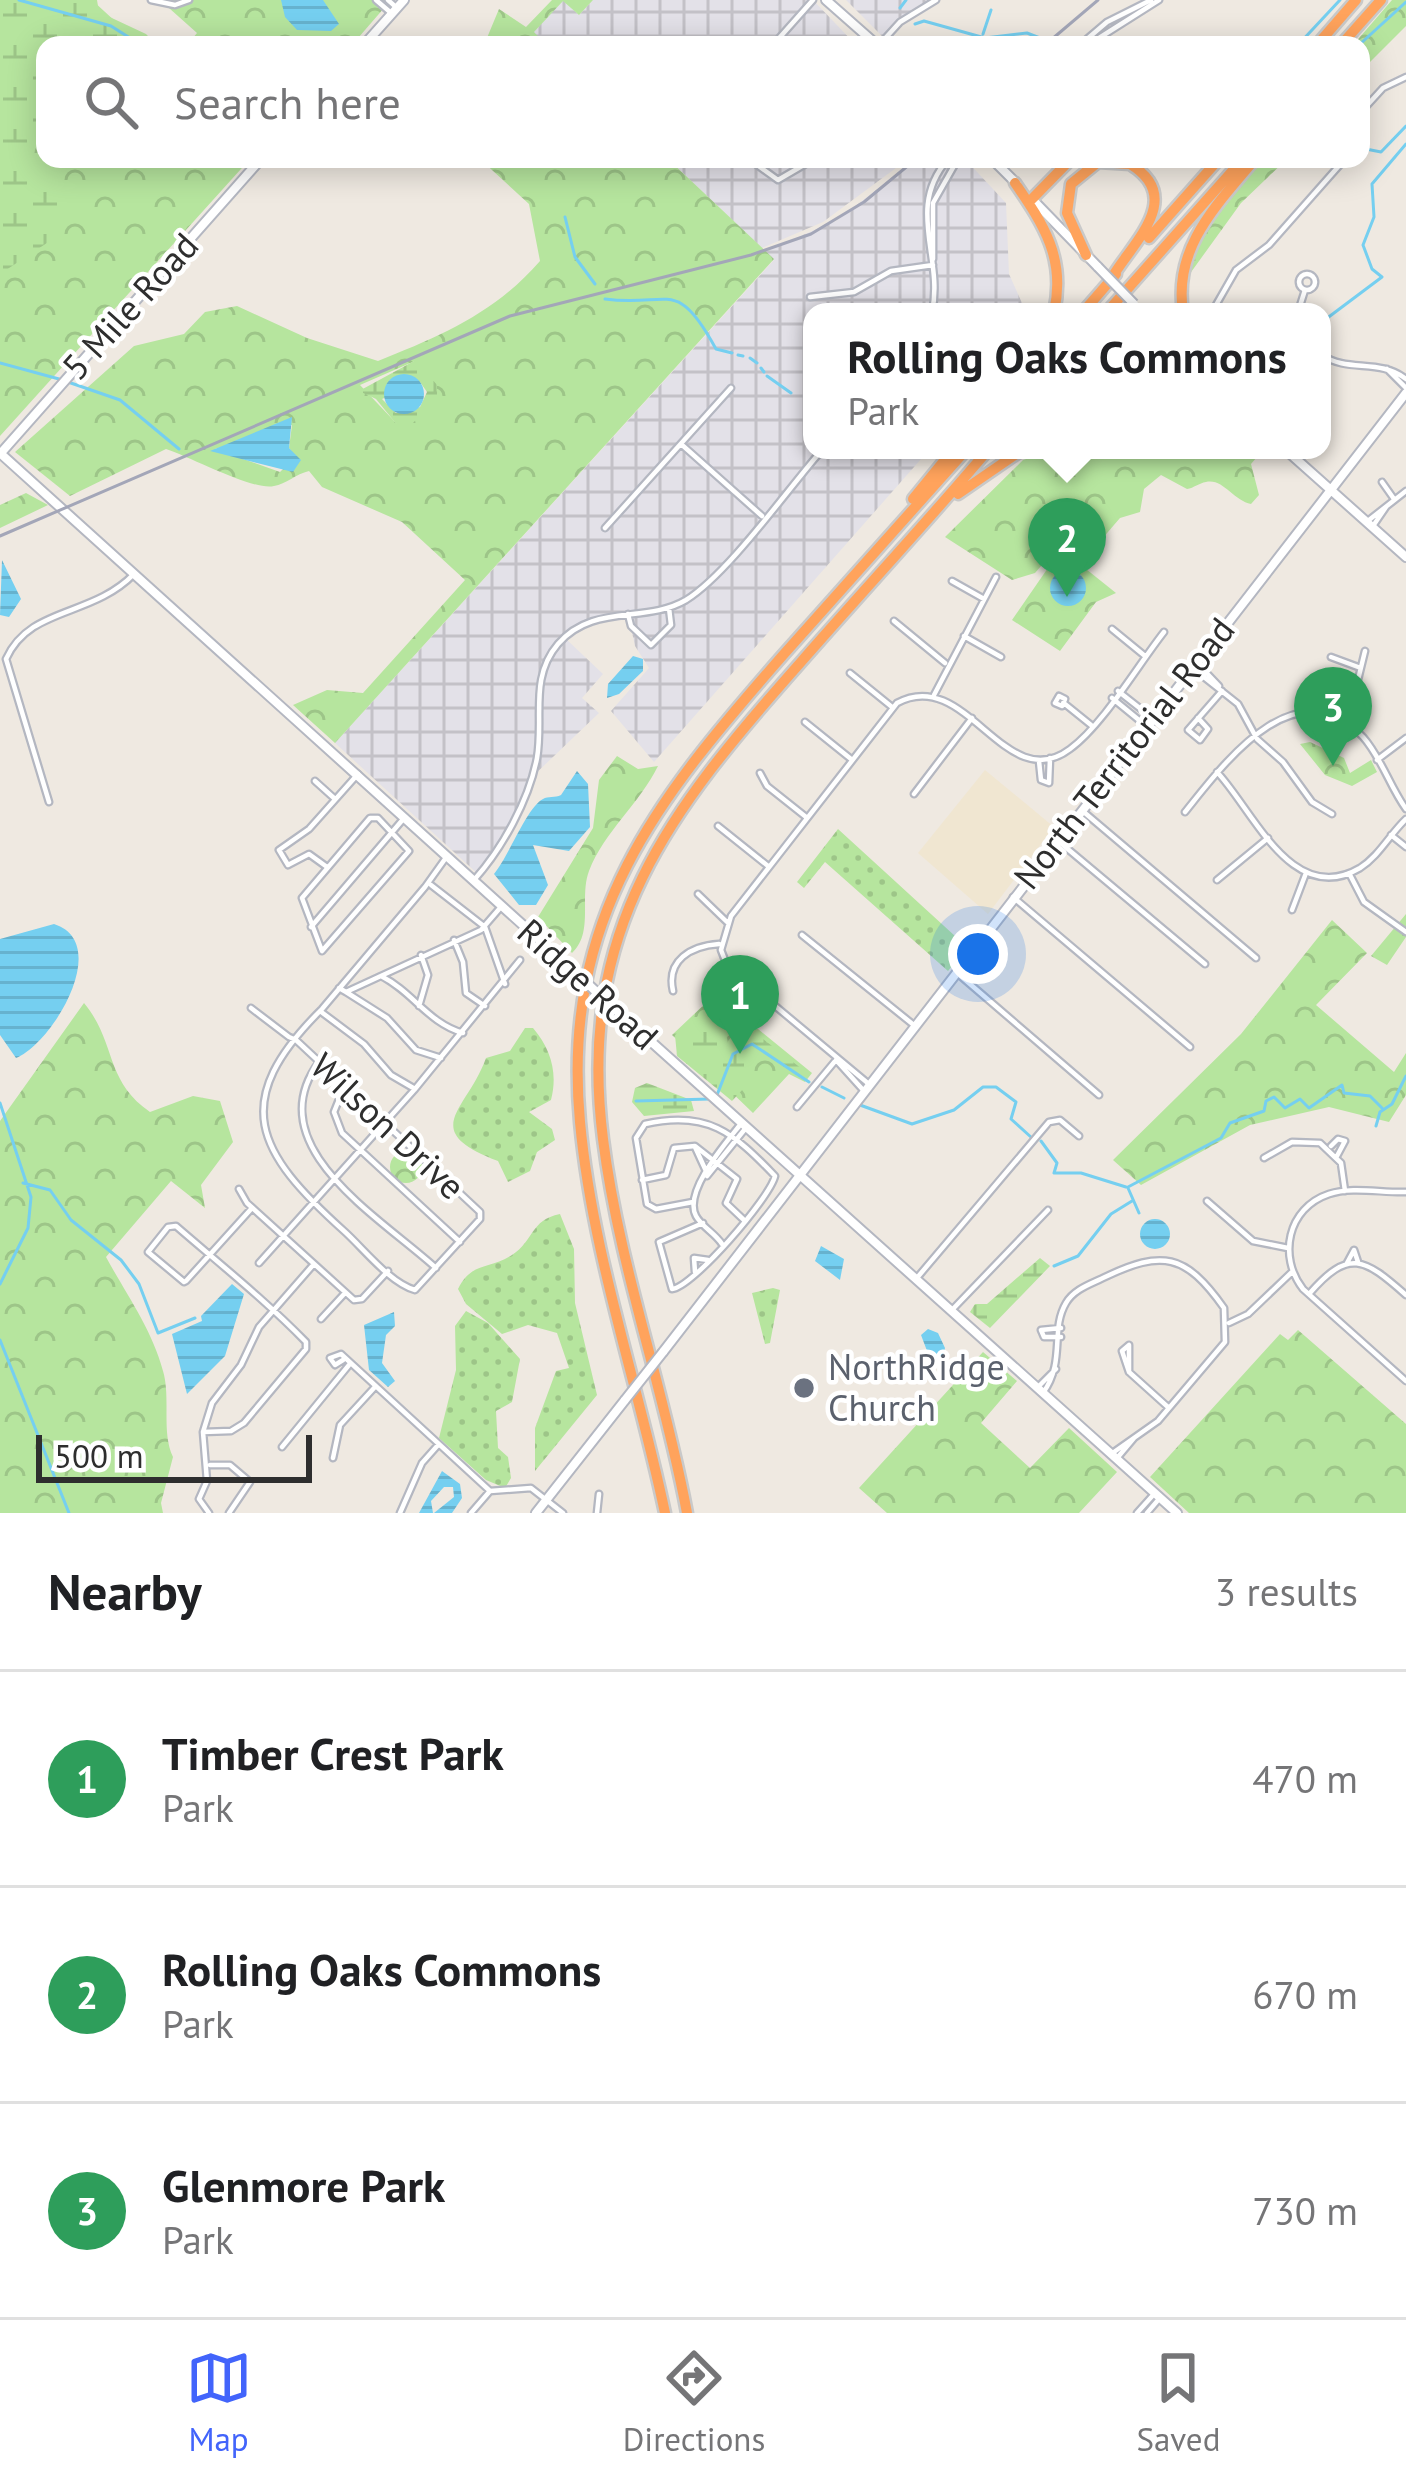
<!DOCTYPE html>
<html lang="en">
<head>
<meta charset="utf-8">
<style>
  :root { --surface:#fff; --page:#f2f2f2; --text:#202124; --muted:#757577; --line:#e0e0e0; --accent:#4264fb }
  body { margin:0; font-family:"PT Sans",sans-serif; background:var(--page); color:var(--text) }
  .scale { position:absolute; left:36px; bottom:30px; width:276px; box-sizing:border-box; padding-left:12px; border:6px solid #2e2e2e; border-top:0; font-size:33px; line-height:42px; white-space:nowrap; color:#2e2e2e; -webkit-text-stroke:9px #fff; paint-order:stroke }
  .you { position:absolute; left:978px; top:954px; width:42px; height:42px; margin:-30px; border:9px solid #fff; border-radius:50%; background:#1a73e8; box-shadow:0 0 0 18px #1a73e833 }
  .badge { display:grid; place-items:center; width:78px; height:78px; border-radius:50%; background:var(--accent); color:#fff; font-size:39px; font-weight:700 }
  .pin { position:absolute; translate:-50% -99px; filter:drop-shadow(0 3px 6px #0008) }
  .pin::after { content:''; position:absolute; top:63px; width:42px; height:36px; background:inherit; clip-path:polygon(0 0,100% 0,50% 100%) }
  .popup { position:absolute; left:803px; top:303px; width:528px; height:156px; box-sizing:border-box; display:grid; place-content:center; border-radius:24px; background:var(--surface); filter:drop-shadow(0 3px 9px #0005); font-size:39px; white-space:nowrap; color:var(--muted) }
  .popup b { font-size:45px; color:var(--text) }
  .popup::after { content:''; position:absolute; left:50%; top:100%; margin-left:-24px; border:24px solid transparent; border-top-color:var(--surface) }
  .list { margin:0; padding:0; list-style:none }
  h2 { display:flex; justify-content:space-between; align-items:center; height:156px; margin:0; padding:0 48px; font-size:51px }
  h2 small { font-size:39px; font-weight:400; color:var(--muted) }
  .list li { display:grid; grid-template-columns:78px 1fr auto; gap:36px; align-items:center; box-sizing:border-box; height:216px; padding:0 48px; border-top:3px solid var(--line) }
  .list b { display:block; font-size:45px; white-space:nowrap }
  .list p { margin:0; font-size:39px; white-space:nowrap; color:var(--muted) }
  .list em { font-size:39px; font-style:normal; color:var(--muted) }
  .icon { flex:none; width:66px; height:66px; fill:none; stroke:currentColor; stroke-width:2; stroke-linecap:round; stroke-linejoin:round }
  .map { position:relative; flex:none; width:1406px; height:1513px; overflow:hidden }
  .search { position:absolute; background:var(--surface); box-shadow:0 6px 30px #0003; left:36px; right:36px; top:36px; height:132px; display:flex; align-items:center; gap:30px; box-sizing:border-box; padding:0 42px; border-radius:24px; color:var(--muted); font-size:45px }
  .sheet { height:804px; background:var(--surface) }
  nav { display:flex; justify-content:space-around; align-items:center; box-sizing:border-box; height:168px; border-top:3px solid var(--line); background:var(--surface); font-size:33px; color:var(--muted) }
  nav a { display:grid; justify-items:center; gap:6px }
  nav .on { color:var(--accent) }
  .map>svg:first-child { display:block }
</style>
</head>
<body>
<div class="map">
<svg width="1406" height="1513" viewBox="0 0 1406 1513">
  <defs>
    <pattern id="industrial-grid" width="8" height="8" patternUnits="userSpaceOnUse" patternTransform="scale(3)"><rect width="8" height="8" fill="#e3e1e8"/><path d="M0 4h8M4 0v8" fill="none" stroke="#c3c1c7"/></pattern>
    <pattern id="grass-dots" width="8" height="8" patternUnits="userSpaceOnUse" patternTransform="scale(3)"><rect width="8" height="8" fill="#b6e59e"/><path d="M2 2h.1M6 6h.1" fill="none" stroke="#9dc588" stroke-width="1.8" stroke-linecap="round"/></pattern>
    <pattern id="forest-crowns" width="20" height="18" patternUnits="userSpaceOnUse" patternTransform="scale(3)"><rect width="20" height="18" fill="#b6e59e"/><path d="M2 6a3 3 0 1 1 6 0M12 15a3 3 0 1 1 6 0" fill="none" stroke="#9dc588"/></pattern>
    <pattern id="wetland-marsh" width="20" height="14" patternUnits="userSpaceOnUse" patternTransform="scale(3)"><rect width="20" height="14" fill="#b6e59e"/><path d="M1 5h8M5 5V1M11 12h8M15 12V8" fill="none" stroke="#9dc588"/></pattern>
    <pattern id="water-rules" width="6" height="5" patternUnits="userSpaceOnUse" patternTransform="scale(3)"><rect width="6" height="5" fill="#75cff0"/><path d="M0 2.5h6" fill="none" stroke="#66b2ce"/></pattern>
  </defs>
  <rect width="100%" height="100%" fill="#efe9e1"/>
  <!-- industrial -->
  <path fill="url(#industrial-grid)" d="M563,0L579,15L593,0H813L856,45H546L533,33Z
    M846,0H936L914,11L885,39Z
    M668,159H889L896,168L823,222L762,248Z
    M916,159H965L1006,203L1009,274L1026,312H812V450H929L654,762L611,711L649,668L635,646L628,614L592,620L565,638L603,674L582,698L599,713L531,778L498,850L479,875L335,743L774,260L765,251L836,221Z"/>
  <!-- education -->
  <path fill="#f0e6d1" d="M985,770L1054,827L988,914L918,853Z"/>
  <!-- grass -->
  <path fill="url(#grass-dots)" d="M838,829L967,947L948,971L825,862L804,888L797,882Z
    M525,1028H533C551,1049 558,1073 551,1100L529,1112L552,1129L555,1140L537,1152L530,1171L508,1182L498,1161C417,1130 467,1111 486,1058L510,1051Z
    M560,1214L574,1249L575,1303L597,1395L535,1471V1428L556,1371L569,1368L557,1333L528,1325L502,1334L466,1304L458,1289C472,1261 489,1270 512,1255C534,1241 530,1220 560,1214Z
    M773,1288L780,1290L770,1343L765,1344L752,1293Z
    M466,1311L488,1323L520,1359L512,1402L496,1411L498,1448L508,1457L511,1478L505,1488L486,1480L439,1438L456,1370L455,1326Z"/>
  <!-- forest -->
  <path fill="url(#forest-crowns)" fill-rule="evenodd" d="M0,0H92L141,45H45V159H250L0,436Z
    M160,0H391L352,45H187L197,33Z
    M552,0H593L579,15L563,1L534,32L546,45H484L499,9L526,27Z
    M1392,0H1406V26L1361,71V45H1353Z
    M480,159H668L774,259L335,743L293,705L327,690L363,693L465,580L402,522L322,487L309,471C296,474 286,484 274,486C253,491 193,458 166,449L70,496L15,452L134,346L184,334L205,312L237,306L307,338L378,361C441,336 495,313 540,261L529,204ZM415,361L436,397L398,425L360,385ZM292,425L289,448L296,457L280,472L215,449Z
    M1258,159H1287L1241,203L1181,286L1191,245Z
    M1054,450H1263L1251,464L1259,495L1251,504C1234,501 1223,478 1206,482C1199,483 1194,488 1187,489L1161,475L1144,489L1140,512L1120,518L1083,561L1061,543L1035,573L1012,580L945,537L1023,460Z
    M26,493L48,505L0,528V505Z
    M1061,549L1116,593L1096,602L1060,651L1012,620Z
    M1310,742L1344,758L1350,773L1371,760L1377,772L1352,786L1325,775L1300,744Z
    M617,756L638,769L658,766C640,803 604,832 589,871C579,897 594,933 572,953L538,917L593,828L599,780Z
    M1406,914V937L1387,965L1371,956Z
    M1332,920L1367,953L1316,1005L1394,1072L1406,1053V1095L1389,1122L1329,1107L1250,1125L1141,1185L1113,1160L1241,1034Z
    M709,1000L738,1027L758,1029L812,1073L805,1082L789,1074L753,1113L672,1035Z
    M84,1003C117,1043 104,1080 150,1112L193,1096L220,1101L233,1142L201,1185L205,1208L171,1181L106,1257C126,1294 152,1329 163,1371C171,1398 161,1432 173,1457L161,1503L163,1513H0V1121Z
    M390 1167a16 16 0 1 1 32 0a16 16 0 1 1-32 0Z
    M1298,1330L1406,1424V1513H1189L1150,1477L1280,1334L1288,1340Z
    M983,1352L1017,1381L981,1423L1030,1468L1069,1428L1117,1472L1079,1513H887L859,1488Z"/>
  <!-- wetland -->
  <path fill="url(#wetland-marsh)" fill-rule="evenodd" d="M0,0H97L99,12L146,34L157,45H45L44,126L18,162L35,183L60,187L75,198L54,209L59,235L0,274Z
    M416,360L437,385V397L413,423L398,426L376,399L359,391ZM420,382L427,392L420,407L396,413L382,399Z
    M709,1007L723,1020L728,1043L759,1036L802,1069L798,1076L769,1059L744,1056V1088L732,1101L677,1056L675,1035Z
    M647,1083L691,1100L694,1111L644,1116L632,1102L635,1088Z
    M1040,1258L1050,1266L990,1328L970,1312L975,1304H987Z"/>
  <!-- water -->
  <path fill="url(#water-rules)" d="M281,0H323L339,24L331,31L297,30L285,17Z
    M384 394a20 20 0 1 1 40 0a20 20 0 1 1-40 0Z
    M292,417L289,448L301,460L293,472L210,451Z
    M2,560L21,599L9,617L0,615Z
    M1050 588a18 18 0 1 1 36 0a18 18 0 1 1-36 0Z
    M633,656L643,659V671L619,694L607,698L608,684Z
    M577,771L588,784L590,827L569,851L533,845L548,885L536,905H519L494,874C509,856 527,807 543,799C548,796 555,798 561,795Z
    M54,924C113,943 52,1044 16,1058L0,1035V939Z
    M1140 1234a15 15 0 1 1 30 0a15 15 0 1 1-30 0Z
    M821,1246L844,1259L840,1280L815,1261Z
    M232,1284L244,1294L225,1356L187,1394L172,1334L202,1321L201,1316Z
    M394,1312L395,1326L386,1335L382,1363L395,1381L388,1387L369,1370L364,1325Z
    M928,1329L938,1333L945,1348L940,1367L932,1364L921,1335Z
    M442,1471L460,1484L462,1498L452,1513H434L454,1497L453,1487H444L431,1501L433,1513H419Z"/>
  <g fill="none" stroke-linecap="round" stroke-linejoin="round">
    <!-- stream -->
    <path stroke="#75cff0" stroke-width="3" d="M19,0L111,26L141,45
      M900,8L906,0
      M915,24L924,21L985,38L1027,33L1045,40
      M983,34L991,10
      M1004,45L1013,37
      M1298,45L1340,0
      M1359,45L1406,2
      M1361,148L1381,152L1406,126
      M565,217L575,257L595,284
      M605,299C669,308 676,275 716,349L732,353
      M1322,322L1382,277L1372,269L1363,245L1374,217L1372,184L1406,144
      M738,355L743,356
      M750,358L757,363
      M0,363L59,379
      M761,368L764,372
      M767,376L791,393
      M68,382L120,400L179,449
      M807,404L812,403
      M1048,450H1062
      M1168,450L1210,457L1220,450
      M822,1087L844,1098
      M717,1095L733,1054L752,1044L809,1082
      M636,1101L710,1099
      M0,1103L31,1197L28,1228L0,1284
      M860,1105L912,1124L954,1110L983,1087H996L1016,1102L1011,1119L1032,1138
      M1376,1126L1380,1112L1392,1104L1406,1076
      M1041,1141L1057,1163L1054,1173H1081L1126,1187
      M23,1183L50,1190L71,1220L121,1260L139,1284L158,1333L195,1318
      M1128,1187L1221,1138L1230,1123L1264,1111L1266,1101L1274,1097L1285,1108L1300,1099L1309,1108L1342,1085L1344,1093L1370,1096L1382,1108
      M1128,1188L1139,1213
      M1054,1266L1078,1256L1111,1214L1132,1201
      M0,1340L69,1513"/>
    <defs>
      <path id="street" d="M151,0L175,5L189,0
        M376,0L390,12
        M388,0L397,8
        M880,44L900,22L936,0
        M773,45L813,0
        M1080,45L1107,22L1151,0
        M1088,45L1159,0
        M1361,112L1383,88L1406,77
        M749,159L778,180L814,159
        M933,259V203L958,159
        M1299 282a8 8 0 1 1 16 0a8 8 0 1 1-16 0Z
        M810,297L854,292L891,271L933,265
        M932,312C944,257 905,209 948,159
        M1212,312L1236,270L1269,245L1345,159
        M1298,312L1305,290
        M1322,355C1348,373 1379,358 1406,379
        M1387,369L1406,388
        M681,444L762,516
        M1382,482L1394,499
        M1369,520L1406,491
        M1373,526L1386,507
        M605,528L731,388
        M952,581L984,599
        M628,614L631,626L651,645L671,625L669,608
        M894,621L945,663
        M1112,629L1145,656
        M964,636L1001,657
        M1331,657L1358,667
        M1198,664L1219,686
        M1195,670L1238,704L1257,739L1283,762L1312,802L1332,814
        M850,673L892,707
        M1118,691L1151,717
        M934,695L996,577
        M1059,696L1065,699L1062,706L1055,703Z
        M1112,698L1145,725
        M1065,704L1091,725
        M1198,718L1208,729L1200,740L1188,730L1222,691
        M805,722L851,759
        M1347,725L1365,651
        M1377,760L1406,738
        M1039,761L1041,780L1049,783L1050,758
        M1217,772C1253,810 1292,908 1360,868C1379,856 1390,834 1406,819
        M760,773L767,786L806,817
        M315,781L335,799
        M914,794L972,718
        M49,802L6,659C30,606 91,618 134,574
        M1185,812C1223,765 1295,665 1363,737C1381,757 1390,787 1406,809
        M1085,813L1256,958
        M370,818H378L409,851L322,951L302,898Z
        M718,826L768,866
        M1391,835L1406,847
        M1057,840L1205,964
        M327,867L309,854L288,865L279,850L309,829L358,774
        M1349,873L1364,902L1406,932
        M474,880C502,849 529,800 537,758C544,718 529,678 558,644C593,603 645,624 686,600C728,574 787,490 822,450
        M1217,880L1268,838
        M431,885L485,927L505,984
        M698,894L727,922
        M1013,897L1190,1047
        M1292,910L1306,873
        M311,927L405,817
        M802,935L915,1026
        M454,940L463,962L466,993L485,1006
        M956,972L1099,1095
        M381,976C413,992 428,1023 463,1033
        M339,988L346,992L481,930L500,908
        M673,991C666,960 691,946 719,944
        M346,992L387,1018L416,1050L441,1058
        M419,1006L428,975L421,955
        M251,1008L289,1037L296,1040L480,1212V1219L415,1290C390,1283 364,1249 344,1231C256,1152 228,1102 322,1009L425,887L445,859
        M320,1011L364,1044L391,1075L415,1089
        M836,1060L864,1091
        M319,1062C257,1146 380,1217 436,1268
        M870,1085L774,1005L732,978L721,950L731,916L897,703C966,665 1005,798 1070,749C1103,725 1138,665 1164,632
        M344,1087L334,1112L342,1133L460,1242
        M797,1107L836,1060
        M1331,1146L1338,1139L1345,1141L1337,1156
        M695,1147L706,1171
        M1264,1158L1292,1142L1320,1143L1341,1163L1345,1191
        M707,1176L745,1129
        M642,1180L666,1175L674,1148L695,1146L737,1179L726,1203L745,1221
        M239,1189L247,1203L354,1300L362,1299L388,1271
        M1406,1192C1382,1193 1352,1186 1329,1194C1287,1208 1278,1257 1303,1289L1406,1381
        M1207,1201L1253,1241L1288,1248
        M693,1202L656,1209L647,1204L636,1138L645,1124C707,1110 733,1132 775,1176C770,1198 693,1287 672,1289L659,1242L703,1223
        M722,1244C715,1233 702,1227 696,1216C683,1192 725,1144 740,1125
        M259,1263L415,1089L520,960
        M1347,1263L1354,1250L1358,1262
        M695,1272L694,1258L708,1260
        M916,1279L1049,1122L1060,1120L1079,1136
        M1309,1294C1349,1248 1364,1258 1406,1295
        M951,1311L1048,1210
        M321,1319L345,1293
        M1229,1323L1248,1314L1292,1272
        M1061,1337H1044L1041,1330L1061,1328
        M343,1360L335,1365L330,1358L341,1354L490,1491L531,1488L563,1513
        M1129,1372L1122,1351L1129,1345V1372L1169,1408
        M1038,1387L1056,1369
        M1043,1393C1066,1361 1050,1330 1066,1303C1074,1289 1091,1284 1105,1277C1162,1250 1185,1253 1224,1308L1225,1342L1158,1421L1114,1452
        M203,1432L231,1431L244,1423L306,1349V1342C264,1299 221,1265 176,1226L168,1227L148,1252L184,1282L186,1281L252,1208
        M282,1447L349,1365
        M1118,1457L1134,1438
        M333,1458L340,1425L374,1388
        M210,1465H230L250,1482L229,1513
        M209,1513L199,1499L207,1481L203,1432L212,1403L241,1365L259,1327L314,1264
        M400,1513L422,1463L438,1445
        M471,1513L490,1491
        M597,1513L599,1494
        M1137,1513L1155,1493
        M1147,1513L1159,1499"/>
      <path id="secondary" d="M826,0L877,45
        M364,45L404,0
        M992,159L1017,184
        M1032,199L1098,267
        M1286,450L1406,557
        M0,453L575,972
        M0,454L261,159
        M618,1012L1177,1513
        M663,1352L1406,393
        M536,1513L625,1400"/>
      <path id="highway" d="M1317,45L1356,0
        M1341,45L1381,0
        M1015,183C1044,225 1066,259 1054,312
        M1032,199L1071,159
        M1149,238L1219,159
        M1086,255L1067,213L1071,184L1098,162L1130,164C1186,198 1132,243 1111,279
        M1140,311V312
        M1083,312L1116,274
        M1107,312L1243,159
        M1183,312C1173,247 1217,205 1255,159
        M958,494L1022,450
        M913,499L953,450
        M665,1513C638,1384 592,1253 580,1122C561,916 657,799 784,654C844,586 905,518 966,450
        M687,1513C664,1388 619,1266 603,1139C576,928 670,810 801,662C863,591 927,522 988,450"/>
    </defs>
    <!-- street casing -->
    <use href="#street" stroke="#b4b7c1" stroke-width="9"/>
    <!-- secondary casing -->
    <use href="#secondary" stroke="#b4b7c1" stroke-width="12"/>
    <!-- highway casing -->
    <use href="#highway" stroke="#c9c9c9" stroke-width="15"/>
    <!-- street -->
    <use href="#street" stroke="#fff" stroke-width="4.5"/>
    <!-- secondary -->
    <use href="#secondary" stroke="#fff" stroke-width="8"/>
    <!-- highway -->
    <use href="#highway" stroke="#ffa35c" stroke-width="10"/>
    <!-- rail -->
    <path stroke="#a3a6b8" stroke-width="3" d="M1045,45L1098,0
      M0,536L510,316L751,255L811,234L864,202L916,159"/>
    <defs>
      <path id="secondary-bridge" d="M1098,267L1134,304
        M575,972L618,1012
        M625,1400L663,1352"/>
    </defs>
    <!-- secondary-bridge casing -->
    <use href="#secondary-bridge" stroke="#b4b7c1" stroke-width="12" stroke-linecap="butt"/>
    <!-- secondary-bridge -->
    <use href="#secondary-bridge" stroke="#fff" stroke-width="8"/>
  </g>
  <!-- markers -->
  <circle fill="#6b7280" stroke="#fff" stroke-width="4.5" cx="804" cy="1388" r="12"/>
  <g text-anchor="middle" stroke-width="9" stroke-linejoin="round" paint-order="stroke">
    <!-- street labels -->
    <g font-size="36" fill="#2e2e2e" stroke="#fff">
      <text transform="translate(130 306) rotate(-48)" y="13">5 Mile Road</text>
      <text transform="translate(1124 753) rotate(-52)" y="13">North Territorial Road</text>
      <text transform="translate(588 984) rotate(42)" y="13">Ridge Road</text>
      <text transform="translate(388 1126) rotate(43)" y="13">Wilson Drive</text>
    </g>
    <!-- worship labels -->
    <g font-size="36" fill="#5b616d" stroke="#fff" text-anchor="start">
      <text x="828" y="1380">NorthRidge<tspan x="828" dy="41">Church</tspan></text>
    </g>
  </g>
</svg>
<div class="scale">500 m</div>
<div class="you"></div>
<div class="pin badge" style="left:740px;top:1054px;background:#2e9e5b">1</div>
<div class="pin badge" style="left:1067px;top:597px;background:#2e9e5b">2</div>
<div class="popup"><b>Rolling Oaks Commons</b>Park</div>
<div class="pin badge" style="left:1333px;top:766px;background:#2e9e5b">3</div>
<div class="search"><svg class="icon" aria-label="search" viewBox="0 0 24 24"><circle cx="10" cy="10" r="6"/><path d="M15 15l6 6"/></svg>Search here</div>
</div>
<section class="sheet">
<h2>Nearby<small>3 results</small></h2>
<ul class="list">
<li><span class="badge" style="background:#2e9e5b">1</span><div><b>Timber Crest Park</b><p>Park</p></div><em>470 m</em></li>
<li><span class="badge" style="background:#2e9e5b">2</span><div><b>Rolling Oaks Commons</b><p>Park</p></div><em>670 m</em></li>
<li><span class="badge" style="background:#2e9e5b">3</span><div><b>Glenmore Park</b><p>Park</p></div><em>730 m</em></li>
</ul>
</section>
<nav>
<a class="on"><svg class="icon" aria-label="map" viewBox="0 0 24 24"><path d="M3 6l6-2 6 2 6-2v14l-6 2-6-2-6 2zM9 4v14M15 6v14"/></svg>Map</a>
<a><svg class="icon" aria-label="directions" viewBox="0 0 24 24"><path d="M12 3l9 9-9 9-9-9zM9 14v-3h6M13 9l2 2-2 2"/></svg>Directions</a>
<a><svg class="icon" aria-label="saved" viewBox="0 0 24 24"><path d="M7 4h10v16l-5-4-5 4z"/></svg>Saved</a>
</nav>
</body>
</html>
